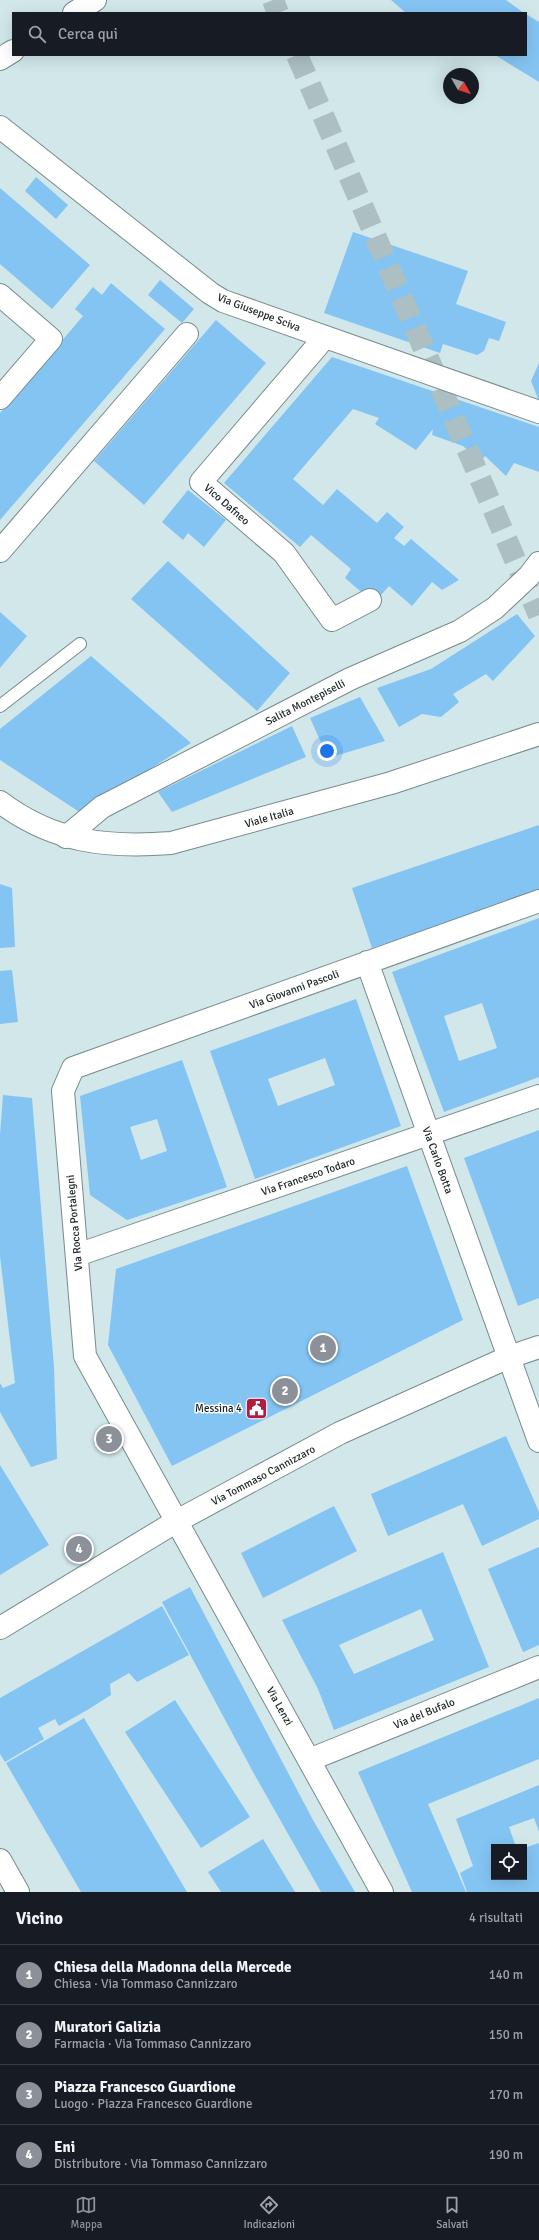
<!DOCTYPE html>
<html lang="it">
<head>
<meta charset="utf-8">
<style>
  :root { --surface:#171b24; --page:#242831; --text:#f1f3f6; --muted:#9ea1a6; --line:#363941; --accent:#8c9099 }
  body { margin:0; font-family:Signika,sans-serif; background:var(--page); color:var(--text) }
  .controls { position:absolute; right:12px; bottom:12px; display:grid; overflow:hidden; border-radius:0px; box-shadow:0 4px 16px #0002 }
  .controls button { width:36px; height:36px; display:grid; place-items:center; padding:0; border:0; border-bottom:1px solid var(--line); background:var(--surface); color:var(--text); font:20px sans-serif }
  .compass { position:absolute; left:443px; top:68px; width:36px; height:36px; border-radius:50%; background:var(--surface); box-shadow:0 4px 16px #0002; rotate:129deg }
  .you { position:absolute; left:327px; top:751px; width:14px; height:14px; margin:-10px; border:3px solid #fff; border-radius:50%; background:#1a73e8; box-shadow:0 0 0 6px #1a73e833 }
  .badge { display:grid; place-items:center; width:26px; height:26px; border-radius:50%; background:var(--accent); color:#fff; font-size:13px; font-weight:700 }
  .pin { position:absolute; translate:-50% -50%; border:2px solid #fff; box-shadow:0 1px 4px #0006 }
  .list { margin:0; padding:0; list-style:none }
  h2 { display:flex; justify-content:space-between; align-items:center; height:52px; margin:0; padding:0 16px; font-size:17px }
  h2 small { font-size:13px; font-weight:400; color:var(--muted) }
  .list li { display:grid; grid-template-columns:26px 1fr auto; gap:12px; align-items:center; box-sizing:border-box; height:60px; padding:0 16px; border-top:1px solid var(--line) }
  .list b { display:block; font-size:15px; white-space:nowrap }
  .list p { margin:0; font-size:13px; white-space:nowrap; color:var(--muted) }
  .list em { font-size:13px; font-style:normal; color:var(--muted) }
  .icon { flex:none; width:22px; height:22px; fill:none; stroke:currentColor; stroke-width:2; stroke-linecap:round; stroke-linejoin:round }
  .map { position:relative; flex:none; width:539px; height:1892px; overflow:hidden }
  .search { position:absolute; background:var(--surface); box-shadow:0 4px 16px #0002; left:12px; right:12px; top:12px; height:44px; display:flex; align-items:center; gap:10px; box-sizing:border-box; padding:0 14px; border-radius:0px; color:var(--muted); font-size:15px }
  .sheet { height:292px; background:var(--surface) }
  nav { display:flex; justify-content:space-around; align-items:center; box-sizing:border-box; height:56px; border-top:1px solid var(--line); background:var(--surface); font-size:11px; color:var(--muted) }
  nav a { display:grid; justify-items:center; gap:2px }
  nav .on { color:var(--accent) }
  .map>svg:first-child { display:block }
</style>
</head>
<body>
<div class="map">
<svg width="539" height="1892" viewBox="0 0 539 1892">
  <rect width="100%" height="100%" fill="#d1e7ea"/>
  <!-- building -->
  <path fill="#84c4f3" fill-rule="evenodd" d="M391,0H506L524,13H406Z
    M526,14L539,22V82L495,55H526Z
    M36,177L68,205L56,219L25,191Z
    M0,188L90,265L52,309L0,264Z
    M353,232L468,271L456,304L506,322L499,341L489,338L484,351L477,355L443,344L440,353L324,313Z
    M160,280L194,309L182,323L148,295Z
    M111,283L165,329L0,520V413L83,316L75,309L93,287L102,295Z
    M216,320L266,363L144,505L94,461Z
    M332,357L539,427V472L514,463L506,476L485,456L480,462L463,446L432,435L433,429L416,450L375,424L379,418L353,409L293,479L323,505L337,489L377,523L387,512L404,527L394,538L404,546L411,539L459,580L442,590L432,582L412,606L389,586L374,603L345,578L351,569L311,535L300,547L224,483Z
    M539,363V401L531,381Z
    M188,490L226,520L204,547L188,533L183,540L162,522Z
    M168,561L290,673L257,711L131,599Z
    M0,612L27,636L0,668Z
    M517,614L535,636L493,681L486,674L453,694L459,702L441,717L422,714L399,727L377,688L431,669Z
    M91,656L191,743L81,813L0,760V729Z
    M360,697L385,741L328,758L310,718Z
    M292,726L306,757L172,812L158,792Z
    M539,825V891L372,948L352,888Z
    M0,884L12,888L15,947L0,948Z
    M539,918V1077L444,1112L392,972ZM482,1003L497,1048L459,1061L444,1016Z
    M12,970L18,1022L0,1024V971Z
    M356,999L401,1126L255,1179L210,1051ZM325,1058L335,1085L278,1106L268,1079Z
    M182,1060L227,1187L127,1220L90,1195L80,1096ZM157,1119L167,1151L141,1160L130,1127Z
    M3,1095L32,1098L54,1367L57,1459L31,1467L0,1412V1383L3,1388L15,1383L0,1256V1135Z
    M539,1130V1298L518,1306L464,1158Z
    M407,1166L463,1320L172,1466L108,1345L116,1269Z
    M506,1436L539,1512V1519L482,1546L463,1504L388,1536L371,1494Z
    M0,1465L49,1545L0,1575Z
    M334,1506L357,1551L263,1598L241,1553Z
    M539,1547V1645L523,1652L488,1569Z
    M443,1552L489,1667L334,1730L318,1689L282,1620ZM421,1609L434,1640L354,1674L339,1645Z
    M190,1587L313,1820L355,1892H321L253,1772L162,1602Z
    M162,1606L189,1655L137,1682L129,1673L110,1684L111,1695L89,1709L59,1726L55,1719L38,1728L44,1739L5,1762L0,1754V1698Z
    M539,1698V1759L428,1804L466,1892H412L358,1772Z
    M175,1700L250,1817L201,1848L125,1732Z
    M84,1718L187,1892H81L6,1763Z
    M539,1785V1832L534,1818L509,1827L516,1847H494V1877H524V1848L539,1843V1892H467L460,1873L473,1866L456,1819Z
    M263,1839L295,1892H221L208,1872Z"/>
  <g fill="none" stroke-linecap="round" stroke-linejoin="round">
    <!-- street-tunnel -->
    <path stroke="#acbfc2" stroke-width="22" stroke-dasharray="22 11" stroke-linecap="butt" d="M273,0L278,13
      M297,55L539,615"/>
    <defs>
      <path id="lane" d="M0,706L80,644"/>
      <path id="street" d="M74,13L95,0
        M0,59L13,51
        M0,127L210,293L223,301L539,412
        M0,295L51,339L0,398
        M325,337L201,482L284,553L332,620L370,600
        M0,551L187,334
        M66,837L102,807L350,679L460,631L495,608L529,576L539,563
        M367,962L539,1441
        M77,1255L539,1096
        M309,1760L539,1667
        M0,1860L18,1892
        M382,1892L85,1356L63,1091L73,1068L539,901"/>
      <path id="secondary" d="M0,802C53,842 106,848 171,843L391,783L539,734
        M0,1628L177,1521L340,1433L509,1357L539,1347"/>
    </defs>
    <!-- lane casing -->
    <use href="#lane" stroke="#778b8e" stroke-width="14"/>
    <!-- street casing -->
    <use href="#street" stroke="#778b8e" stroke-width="24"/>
    <!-- secondary casing -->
    <use href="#secondary" stroke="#778b8e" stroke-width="24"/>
    <!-- lane -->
    <use href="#lane" stroke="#fff" stroke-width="12"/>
    <!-- street -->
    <use href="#street" stroke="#fff" stroke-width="22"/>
    <!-- secondary -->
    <use href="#secondary" stroke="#fff" stroke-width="22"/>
  </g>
  <!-- icons -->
  <defs>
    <symbol id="civic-square" viewBox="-11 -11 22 22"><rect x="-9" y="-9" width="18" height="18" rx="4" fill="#b01c41" stroke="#fff"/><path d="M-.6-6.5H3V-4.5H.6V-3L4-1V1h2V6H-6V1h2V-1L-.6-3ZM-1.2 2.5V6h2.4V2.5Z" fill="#fff"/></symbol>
  </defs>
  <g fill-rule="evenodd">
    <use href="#civic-square" x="244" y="1396" width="25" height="25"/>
  </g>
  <g text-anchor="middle" stroke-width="3" stroke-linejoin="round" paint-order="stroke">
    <!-- street labels -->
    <g font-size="11" fill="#192122" stroke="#fff">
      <text transform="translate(259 312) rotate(21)" y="4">Via Giuseppe Sciva</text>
      <text transform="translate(227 504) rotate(41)" y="4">Vico Dafneo</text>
      <text transform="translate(305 702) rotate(-27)" y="4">Salita Montepiselli</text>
      <text transform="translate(269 817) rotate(-16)" y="4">Viale Italia</text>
      <text transform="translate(294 989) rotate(-20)" y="4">Via Giovanni Pascoli</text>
      <text transform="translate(438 1160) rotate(70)" y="4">Via Carlo Botta</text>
      <text transform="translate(308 1176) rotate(-19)" y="4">Via Francesco Todaro</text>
      <text transform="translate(74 1223) rotate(-95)" y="4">Via Rocca Portalegni</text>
      <text transform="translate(263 1475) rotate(-28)" y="4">Via Tommaso Cannizzaro</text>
      <text transform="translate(280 1706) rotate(61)" y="4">Via Lenzi</text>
      <text transform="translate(424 1713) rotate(-22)" y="4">Via del Bufalo</text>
    </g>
    <!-- poi labels -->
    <g font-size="11" fill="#192122" stroke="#fff" text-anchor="end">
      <text x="242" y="1412">Messina 4</text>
    </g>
  </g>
</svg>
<div class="controls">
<button><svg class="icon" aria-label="locate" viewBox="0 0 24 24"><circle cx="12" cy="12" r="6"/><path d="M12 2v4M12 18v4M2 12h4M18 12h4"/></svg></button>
</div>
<svg class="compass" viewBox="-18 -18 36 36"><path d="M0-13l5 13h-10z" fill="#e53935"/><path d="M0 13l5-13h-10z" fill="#9ea1a6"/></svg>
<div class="you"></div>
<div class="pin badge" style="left:323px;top:1348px">1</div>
<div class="pin badge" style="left:285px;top:1391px">2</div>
<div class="pin badge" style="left:109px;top:1439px">3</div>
<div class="pin badge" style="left:79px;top:1549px">4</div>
<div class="search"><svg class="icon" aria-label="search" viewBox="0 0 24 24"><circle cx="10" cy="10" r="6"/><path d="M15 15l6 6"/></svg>Cerca qui</div>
</div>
<section class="sheet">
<h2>Vicino<small>4 risultati</small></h2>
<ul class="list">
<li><span class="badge">1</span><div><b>Chiesa della Madonna della Mercede</b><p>Chiesa · Via Tommaso Cannizzaro</p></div><em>140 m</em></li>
<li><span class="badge">2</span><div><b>Muratori Galizia</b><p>Farmacia · Via Tommaso Cannizzaro</p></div><em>150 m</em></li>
<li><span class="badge">3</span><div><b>Piazza Francesco Guardione</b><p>Luogo · Piazza Francesco Guardione</p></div><em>170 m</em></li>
<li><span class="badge">4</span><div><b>Eni</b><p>Distributore · Via Tommaso Cannizzaro</p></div><em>190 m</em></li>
</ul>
</section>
<nav>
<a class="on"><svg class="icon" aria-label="map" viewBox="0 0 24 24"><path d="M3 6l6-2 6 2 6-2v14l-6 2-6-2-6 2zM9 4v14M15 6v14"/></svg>Mappa</a>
<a><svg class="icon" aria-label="directions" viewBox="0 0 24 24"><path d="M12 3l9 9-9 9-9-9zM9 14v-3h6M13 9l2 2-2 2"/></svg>Indicazioni</a>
<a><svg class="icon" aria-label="saved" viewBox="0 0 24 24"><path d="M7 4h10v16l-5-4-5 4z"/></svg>Salvati</a>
</nav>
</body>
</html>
